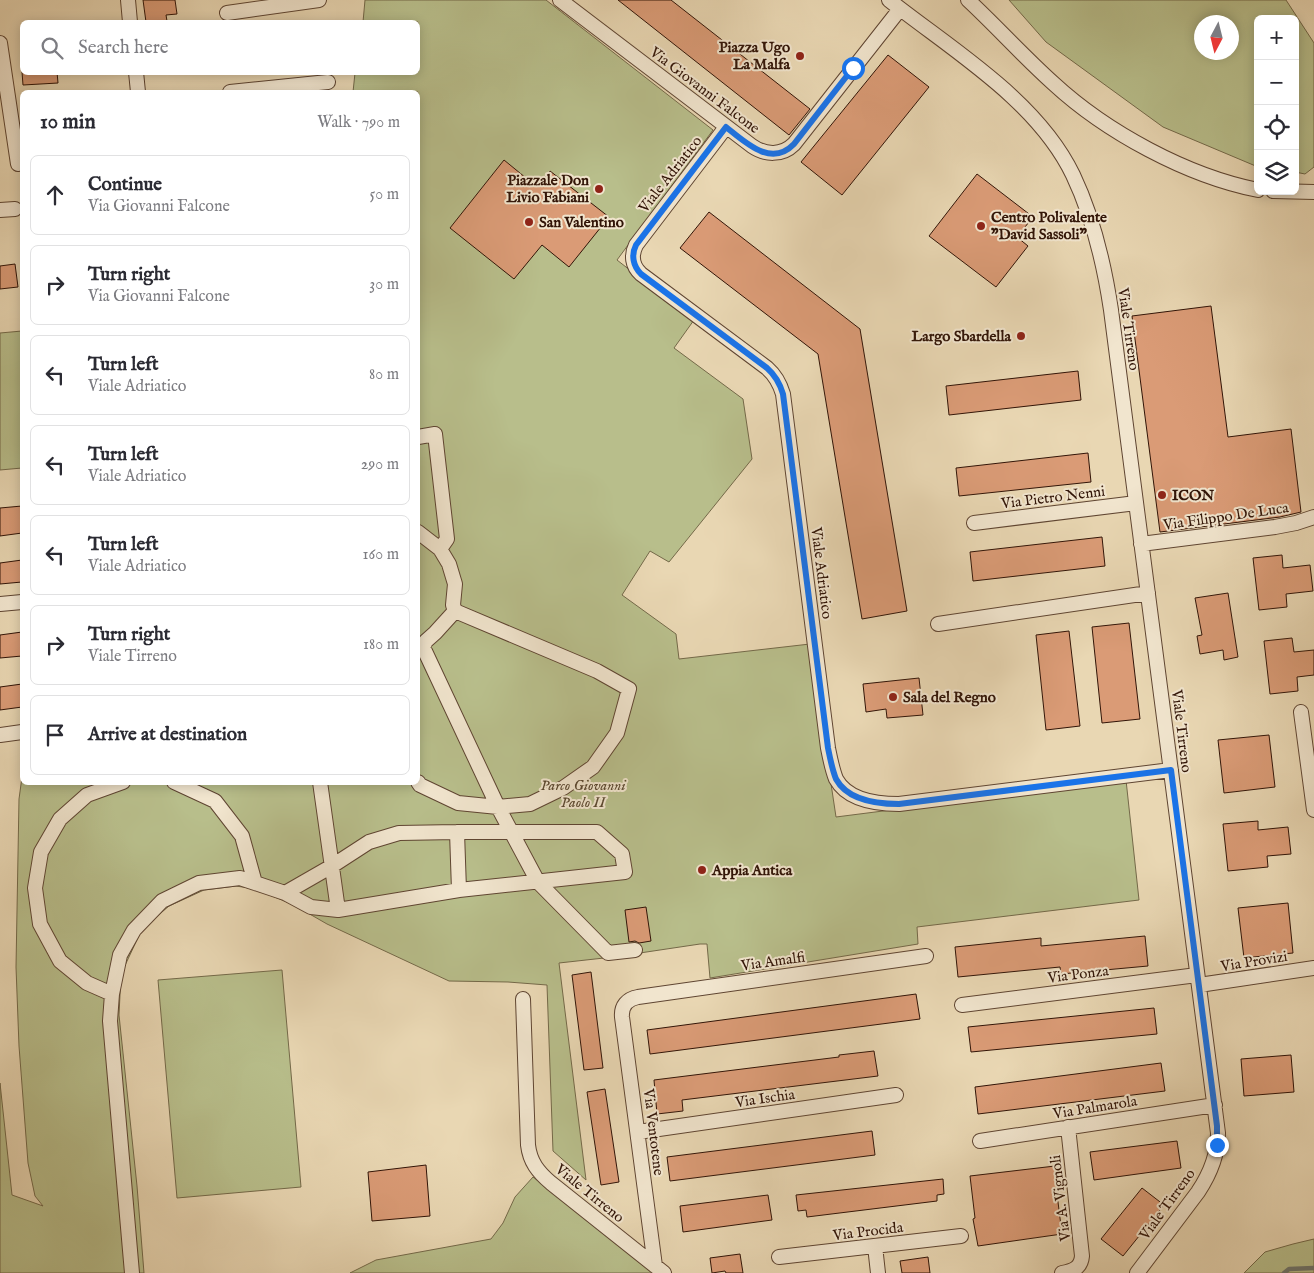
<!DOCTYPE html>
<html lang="en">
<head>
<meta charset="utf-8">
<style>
  :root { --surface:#fff; --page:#f7f7f7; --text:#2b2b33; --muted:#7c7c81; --line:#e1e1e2 }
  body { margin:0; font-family:"IM FELL English",serif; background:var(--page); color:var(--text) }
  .controls { position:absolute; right:15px; top:15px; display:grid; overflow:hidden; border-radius:8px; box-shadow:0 2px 12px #0003 }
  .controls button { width:45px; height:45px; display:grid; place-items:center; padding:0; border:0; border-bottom:1px solid var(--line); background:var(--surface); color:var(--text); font:25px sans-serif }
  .compass { position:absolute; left:1194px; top:15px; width:45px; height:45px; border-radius:50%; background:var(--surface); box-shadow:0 2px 12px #0003; rotate:187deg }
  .stop { position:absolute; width:15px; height:15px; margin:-11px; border:4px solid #1a73e8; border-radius:50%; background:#fff }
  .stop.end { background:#1a73e8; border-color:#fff; box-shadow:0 1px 5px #0008 }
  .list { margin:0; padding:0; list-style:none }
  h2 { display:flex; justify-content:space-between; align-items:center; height:65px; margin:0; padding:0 20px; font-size:21px }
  h2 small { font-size:16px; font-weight:400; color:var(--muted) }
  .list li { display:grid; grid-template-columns:32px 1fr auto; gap:15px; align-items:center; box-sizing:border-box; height:80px; margin:0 10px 10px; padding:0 10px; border:1px solid var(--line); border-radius:8px }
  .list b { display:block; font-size:19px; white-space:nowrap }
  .list p { margin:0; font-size:16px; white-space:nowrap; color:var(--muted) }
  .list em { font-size:16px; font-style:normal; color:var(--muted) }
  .icon { flex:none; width:28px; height:28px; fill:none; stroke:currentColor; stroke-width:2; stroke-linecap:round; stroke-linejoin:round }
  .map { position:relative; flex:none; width:1314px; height:1273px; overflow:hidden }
  .search { position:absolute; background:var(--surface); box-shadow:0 2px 12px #0003; left:20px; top:20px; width:400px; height:55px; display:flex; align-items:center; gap:12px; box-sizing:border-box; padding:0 18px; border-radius:8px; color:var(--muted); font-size:19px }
  .panel { position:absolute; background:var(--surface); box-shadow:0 2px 12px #0003; left:20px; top:90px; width:400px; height:695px; border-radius:8px }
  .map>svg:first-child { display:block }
</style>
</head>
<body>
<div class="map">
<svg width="1314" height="1273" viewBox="0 0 1314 1273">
  <rect width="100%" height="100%" fill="#e9d7b3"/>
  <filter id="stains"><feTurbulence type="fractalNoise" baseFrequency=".004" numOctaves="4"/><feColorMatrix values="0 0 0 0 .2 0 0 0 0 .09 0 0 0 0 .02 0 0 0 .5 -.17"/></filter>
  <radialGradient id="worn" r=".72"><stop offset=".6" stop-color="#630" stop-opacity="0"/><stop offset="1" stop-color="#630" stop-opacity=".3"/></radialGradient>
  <!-- green -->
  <path fill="#b8be8b" stroke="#746949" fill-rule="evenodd" d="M365,0H546L713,130L617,260L694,320L674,348L743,399L752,459L669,562L650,551L622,595L676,634L679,659L810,644L836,817L1126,780L1139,900L917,927L918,944L710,978L707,944H700L613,957L559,963L586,1180L553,1151L547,985L508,982L449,981L327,924L294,905L255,889L236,886L204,890L169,906L142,929L121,974L119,1015L137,1186L144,1273H0V1083L12,1195L43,1206L35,1196L28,1163L19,1046L16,967L19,799L22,777V782H418V92H353L355,73L418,72V22H363Z
    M1009,0H1286L1314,43V167L1305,174L1295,172V19H1258V167L1163,127L1046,42ZM1202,22H1232V52H1202Z
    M22,331V468L0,470V333Z
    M282,970L301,1187L177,1198L158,980Z
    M533,1177L658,1273H350L376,1260L491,1239L503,1223L515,1197Z
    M1314,1239V1273H1244L1265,1252L1293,1244Z"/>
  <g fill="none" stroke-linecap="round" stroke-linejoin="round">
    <!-- stream -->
    <path stroke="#6f766e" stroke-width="4.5" d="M1284,1273L1289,1269L1314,1268"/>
  </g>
  <!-- building -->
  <path fill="#da9b76" stroke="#311407" d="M143,0H175L177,14L166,15L167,21L146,22Z
    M618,0H671L810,109L789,135Z
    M888,55L929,87L842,195L801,162Z
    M22,72H57L58,83L23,85Z
    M504,160L537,187L550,171L609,217L569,267L542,245L514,279L450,228Z
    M977,174L1033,217L1017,237L1028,246L996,287L929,236Z
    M709,212L860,329L907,611L862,619L818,354L680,248Z
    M15,264L18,287L0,289V266Z
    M1211,306L1228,437L1291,429L1301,512L1280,517L1160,532L1132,316Z
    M1078,371L1081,400L949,415L946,386Z
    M1088,453L1091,482L959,496L956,468Z
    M22,506V533L0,536V508Z
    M1102,537L1105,566L973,581L970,552Z
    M1282,555L1283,568L1310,565L1313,591L1286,594L1287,607L1259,610L1253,558Z
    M22,560V582L0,584V563Z
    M1228,593L1238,657L1224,660L1223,650L1200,654L1197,636L1202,635L1195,598Z
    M1129,623L1140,719L1102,723L1092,627Z
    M1069,631L1080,726L1046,730L1036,635Z
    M22,632V656L0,658V635Z
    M1292,638L1294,652L1314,650V675L1297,677L1298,691L1270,694L1264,641Z
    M919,678L923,715L887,718L886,709L866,712L863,684Z
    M22,684V707L0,710V687Z
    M1269,735L1275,787L1224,793L1218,740Z
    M1258,821V830L1288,827L1291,854L1267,856L1268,867L1228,871L1223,824Z
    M1288,903L1293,953L1244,958L1238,908Z
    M646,907L651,941L639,943L635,941L629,942L625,910Z
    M1145,936L1148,966L1061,974L1060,967L958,977L955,947L1041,938V946Z
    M591,972L603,1068L584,1070L572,975Z
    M916,994L920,1019L650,1054L647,1030Z
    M1154,1008L1157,1034L971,1052L968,1027Z
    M874,1051L878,1076L682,1100L683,1111L657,1114L654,1080L839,1057V1055Z
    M1291,1055L1294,1092L1244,1096L1241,1059Z
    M1161,1063L1165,1091L978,1114L975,1087Z
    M605,1089L619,1182L601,1185L587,1092Z
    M872,1131L875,1155L670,1181L667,1157Z
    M1177,1141L1181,1168L1094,1180L1090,1152Z
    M426,1165L430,1216L372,1221L368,1172Z
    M1055,1166L1057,1194L1062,1234L978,1246L973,1219L975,1218L970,1176Z
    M943,1179L944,1194L937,1195V1201L807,1217L806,1210L798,1211L796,1195Z
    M1142,1188L1164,1205L1123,1256L1101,1239Z
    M768,1195L772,1220L683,1232L680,1206Z
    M740,1254L743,1273H726L725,1271L712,1273L710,1258Z
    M928,1257L930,1273H902L900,1261Z"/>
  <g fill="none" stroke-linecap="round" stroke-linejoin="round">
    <defs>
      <path id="minor" d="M128,0L130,22
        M560,0L752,146C765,155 782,156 794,144L900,9
        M889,0C952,50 1037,100 1073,175C1093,217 1104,263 1111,310L1218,1133C1218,1155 1210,1174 1198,1192L1137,1273
        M968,0C997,27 1023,56 1053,83C1106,132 1187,176 1258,190
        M227,13L319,0
        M0,43L18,164
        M136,72L138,92
        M230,92L328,82
        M726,127L636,245C631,255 632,266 641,274L767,368C775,375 780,384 783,394L828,748C830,758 832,769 836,779C848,801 877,804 899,804L1171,770
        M1273,191L1314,192
        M0,210L15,209
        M418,437L435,434L447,539L440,549
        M974,523L1136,503
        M418,532L440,549L449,564L455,584L453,605L455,611L435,633L426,641L423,647L418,648
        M1141,544L1275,527L1296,523L1314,517
        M0,604L22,602
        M938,624L1148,593
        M423,647L498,807L538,882L608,953L635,950
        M1301,712L1314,810
        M0,735L22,732
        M174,782L215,801L242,836L255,883
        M320,782L338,910
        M418,782L420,785L458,803L498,807L530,804L563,788L593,767L617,733L629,689L597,671L455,611
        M457,832L459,890
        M1199,985L1314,968
        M112,994L87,983L60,961L40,924L35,888L41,852L60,819L87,795L123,782
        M523,999L528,1145C530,1162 538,1172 551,1183L664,1273
        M962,1005L1197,975
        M638,1132L896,1095
        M980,1141L1215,1105
        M875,1246L878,1273
        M779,1257L961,1236
        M655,1266L622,1017C621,1006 627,999 638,997L926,956
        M132,1273L110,1021L112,994L120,955L134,930L162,901L199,883L240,878L285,893L311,907L338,910L459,890L625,872L622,854L597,832H457L399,833L369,842L332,866L285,893
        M1062,1273C1073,1271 1081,1268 1082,1256L1068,1127"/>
    </defs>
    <!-- minor casing -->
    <use href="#minor" stroke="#5f4532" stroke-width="16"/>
    <!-- minor -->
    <use href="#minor" stroke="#f1e5ce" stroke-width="14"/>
  </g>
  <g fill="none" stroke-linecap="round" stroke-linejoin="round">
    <!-- route -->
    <path stroke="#1a73e8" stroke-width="6" d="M853,68L794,144C771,168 745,142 726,127L636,245C631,255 633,266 641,274L767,368C775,375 780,384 783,394L828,748C830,758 832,769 836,779C848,801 877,804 899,804L1171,770L1217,1126V1145"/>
  </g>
  <!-- markers -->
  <g fill="#8f2418" stroke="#f1e5ce" stroke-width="2">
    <circle cx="800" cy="56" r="5"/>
    <circle cx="599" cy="189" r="5"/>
    <circle cx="529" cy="222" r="5"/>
    <circle cx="981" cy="226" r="5"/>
    <circle cx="1021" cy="336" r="5"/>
    <circle cx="1162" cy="495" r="5"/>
    <circle cx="893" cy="697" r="5"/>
    <circle cx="702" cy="870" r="5"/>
  </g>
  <g text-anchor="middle" stroke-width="4" stroke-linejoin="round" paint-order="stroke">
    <!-- poi labels -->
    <g font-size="15" font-weight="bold" fill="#311407" stroke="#f1e5ce" text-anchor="start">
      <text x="790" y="52" text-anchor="end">Piazza Ugo<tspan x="790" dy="17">La Malfa</tspan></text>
      <text x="589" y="185" text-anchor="end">Piazzale Don<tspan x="589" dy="17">Livio Fabiani</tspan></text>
      <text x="991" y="222">Centro Polivalente<tspan x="991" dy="17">"David Sassoli"</tspan></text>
      <text x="539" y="227">San Valentino</text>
      <text x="1011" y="341" text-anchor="end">Largo Sbardella</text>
      <text x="1172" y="500">ICON</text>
      <text x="903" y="702">Sala del Regno</text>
      <text x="712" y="875">Appia Antica</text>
    </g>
    <!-- street labels -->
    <g font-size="15" fill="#311407" stroke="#f1e5ce">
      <text transform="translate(705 90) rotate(37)" y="5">Via Giovanni Falcone</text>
      <text transform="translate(670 174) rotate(-52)" y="5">Viale Adriatico</text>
      <text transform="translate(1129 329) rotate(82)" y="5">Viale Tirreno</text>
      <text transform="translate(1053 497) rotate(-7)" y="5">Via Pietro Nenni</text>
      <text transform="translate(1226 516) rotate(-8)" y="5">Via Filippo De Luca</text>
      <text transform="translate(822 573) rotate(83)" y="5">Viale Adriatico</text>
      <text transform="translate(1182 731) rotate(83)" y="5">Viale Tirreno</text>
      <text transform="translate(773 961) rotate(-8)" y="5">Via Amalfi</text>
      <text transform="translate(1254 961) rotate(-9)" y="5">Via Provizi</text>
      <text transform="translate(1078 974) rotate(-7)" y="5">Via Ponza</text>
      <text transform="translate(765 1098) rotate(-8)" y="5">Via Ischia</text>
      <text transform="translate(1095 1107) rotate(-9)" y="5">Via Palmarola</text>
      <text transform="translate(654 1132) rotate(83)" y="5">Via Ventotene</text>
      <text transform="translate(590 1193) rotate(39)" y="5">Viale Tirreno</text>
      <text transform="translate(1060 1198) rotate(-97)" y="5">Via A. Vignoli</text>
      <text transform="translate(1167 1204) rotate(-54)" y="5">Viale Tirreno</text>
      <text transform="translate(868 1231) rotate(-7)" y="5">Via Procida</text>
    </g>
    <!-- park labels -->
    <g font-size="15" font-style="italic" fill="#5a472f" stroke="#f1e5ce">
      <text x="583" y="790">Parco Giovanni<tspan x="583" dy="17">Paolo II</tspan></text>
    </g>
  </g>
  <rect width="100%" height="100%" filter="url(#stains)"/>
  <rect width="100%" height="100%" fill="url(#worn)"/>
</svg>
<div class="controls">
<button>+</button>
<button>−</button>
<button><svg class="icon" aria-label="locate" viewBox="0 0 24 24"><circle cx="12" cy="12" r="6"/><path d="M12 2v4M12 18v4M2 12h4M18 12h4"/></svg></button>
<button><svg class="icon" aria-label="layers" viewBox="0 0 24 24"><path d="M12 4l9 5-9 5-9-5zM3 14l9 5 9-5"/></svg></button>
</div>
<svg class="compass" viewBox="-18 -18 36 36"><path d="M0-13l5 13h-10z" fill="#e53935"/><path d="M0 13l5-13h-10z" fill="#7c7c81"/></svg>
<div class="stop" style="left:853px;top:68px"></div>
<div class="stop end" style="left:1217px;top:1145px"></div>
<div class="search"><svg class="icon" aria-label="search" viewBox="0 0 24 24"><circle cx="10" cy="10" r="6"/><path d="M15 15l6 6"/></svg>Search here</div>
<section class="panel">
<h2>10 min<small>Walk · 790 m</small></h2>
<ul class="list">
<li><svg class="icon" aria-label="ahead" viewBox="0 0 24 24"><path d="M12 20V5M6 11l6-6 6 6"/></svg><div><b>Continue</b><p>Via Giovanni Falcone</p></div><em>50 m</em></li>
<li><svg class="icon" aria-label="right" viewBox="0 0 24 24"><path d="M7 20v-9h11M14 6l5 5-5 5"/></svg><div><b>Turn right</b><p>Via Giovanni Falcone</p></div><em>30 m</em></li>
<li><svg class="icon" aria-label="left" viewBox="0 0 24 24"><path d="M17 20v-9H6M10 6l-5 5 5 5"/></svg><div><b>Turn left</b><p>Viale Adriatico</p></div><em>80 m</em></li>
<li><svg class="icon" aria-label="left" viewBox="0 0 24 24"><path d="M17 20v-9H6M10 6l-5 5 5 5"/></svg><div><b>Turn left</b><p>Viale Adriatico</p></div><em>290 m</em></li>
<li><svg class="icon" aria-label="left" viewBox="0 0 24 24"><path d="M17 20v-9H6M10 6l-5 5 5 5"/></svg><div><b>Turn left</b><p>Viale Adriatico</p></div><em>160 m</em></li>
<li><svg class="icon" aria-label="right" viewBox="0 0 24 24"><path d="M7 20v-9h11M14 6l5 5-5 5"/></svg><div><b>Turn right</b><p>Viale Tirreno</p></div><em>180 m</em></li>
<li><svg class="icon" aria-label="arrive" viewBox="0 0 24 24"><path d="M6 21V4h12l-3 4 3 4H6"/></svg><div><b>Arrive at destination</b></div></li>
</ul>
</section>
</div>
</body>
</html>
